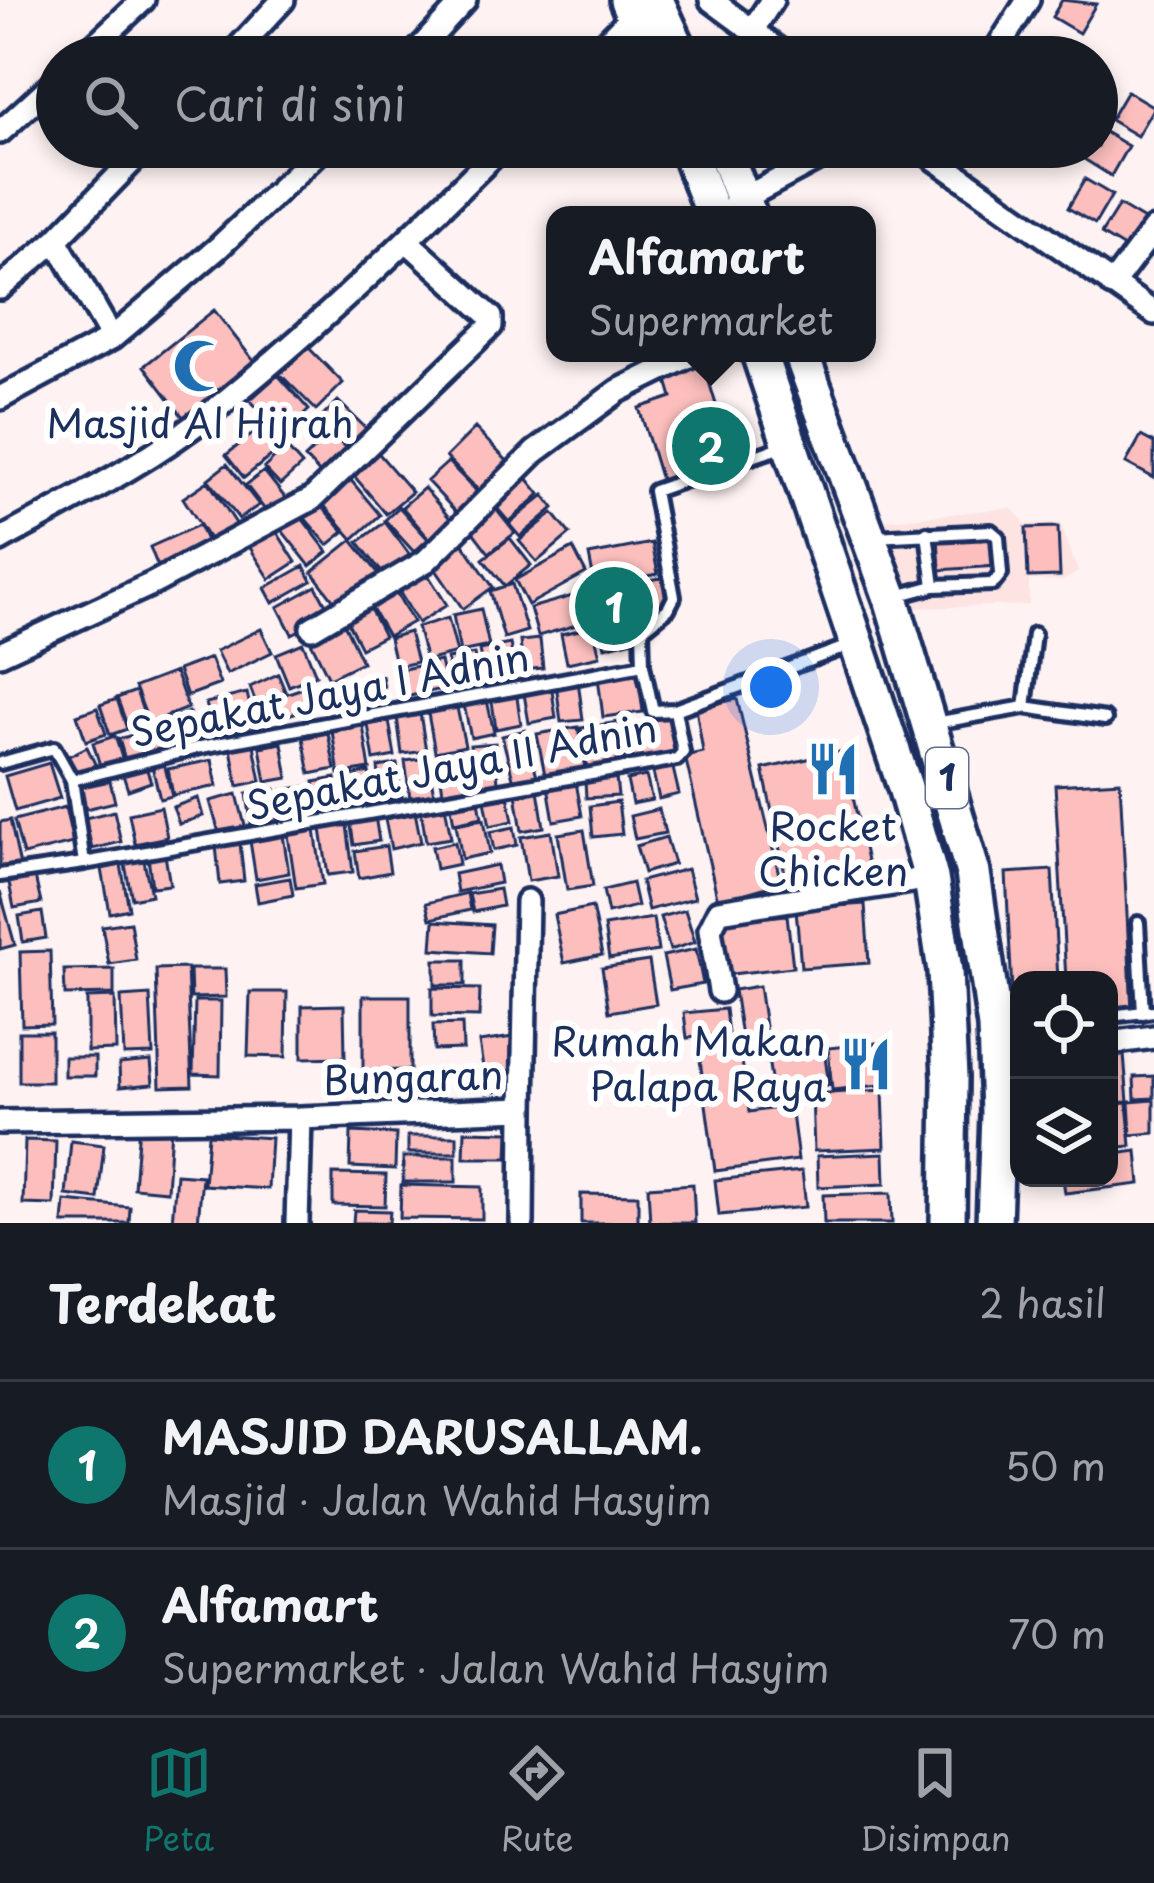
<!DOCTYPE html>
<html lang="id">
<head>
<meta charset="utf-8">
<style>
  :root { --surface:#171b24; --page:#20242c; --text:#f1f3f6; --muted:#9ea1a6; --line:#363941; --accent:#0f766e }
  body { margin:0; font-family:"Playpen Sans",sans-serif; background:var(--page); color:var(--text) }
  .controls { position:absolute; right:36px; bottom:36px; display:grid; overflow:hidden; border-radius:24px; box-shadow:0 6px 18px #0003 }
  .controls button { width:108px; height:108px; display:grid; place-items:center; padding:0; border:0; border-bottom:3px solid var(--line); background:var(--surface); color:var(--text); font:60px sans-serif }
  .you { position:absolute; left:771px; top:687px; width:42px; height:42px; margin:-30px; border:9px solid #fff; border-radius:50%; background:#1a73e8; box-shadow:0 0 0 18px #1a73e833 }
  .badge { display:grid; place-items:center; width:78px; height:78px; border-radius:50%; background:var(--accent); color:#fff; font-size:39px; font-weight:700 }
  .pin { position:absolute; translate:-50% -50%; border:6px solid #fff; box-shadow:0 3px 12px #0006 }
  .popup { position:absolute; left:546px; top:206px; width:330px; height:156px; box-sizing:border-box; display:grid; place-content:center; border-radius:24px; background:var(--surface); filter:drop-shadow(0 3px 9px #0005); font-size:39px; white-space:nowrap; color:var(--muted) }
  .popup b { font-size:45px; color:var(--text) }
  .popup::after { content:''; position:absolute; left:50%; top:100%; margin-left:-24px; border:24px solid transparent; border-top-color:var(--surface) }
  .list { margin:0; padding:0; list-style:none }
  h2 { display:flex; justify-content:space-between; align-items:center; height:156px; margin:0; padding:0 48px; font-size:51px }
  h2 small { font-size:39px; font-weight:400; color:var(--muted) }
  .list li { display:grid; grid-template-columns:78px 1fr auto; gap:36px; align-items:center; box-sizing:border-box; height:168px; padding:0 48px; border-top:3px solid var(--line) }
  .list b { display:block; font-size:45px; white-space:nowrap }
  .list p { margin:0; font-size:39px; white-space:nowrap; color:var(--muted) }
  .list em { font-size:39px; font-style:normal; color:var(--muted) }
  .icon { flex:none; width:66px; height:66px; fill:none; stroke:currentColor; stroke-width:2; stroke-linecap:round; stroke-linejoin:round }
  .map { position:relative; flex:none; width:1154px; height:1223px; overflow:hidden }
  .search { position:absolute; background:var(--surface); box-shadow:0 6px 18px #0003; left:36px; right:36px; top:36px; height:132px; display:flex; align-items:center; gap:30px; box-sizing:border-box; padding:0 42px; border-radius:66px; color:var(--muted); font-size:45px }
  .sheet { height:492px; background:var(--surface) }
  nav { display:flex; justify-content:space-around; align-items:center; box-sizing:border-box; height:168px; border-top:3px solid var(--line); background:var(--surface); font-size:33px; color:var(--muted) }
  nav a { display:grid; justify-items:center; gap:6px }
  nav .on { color:var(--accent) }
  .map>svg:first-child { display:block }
</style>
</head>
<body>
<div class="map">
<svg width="1154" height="1223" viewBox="0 0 1154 1223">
  <rect width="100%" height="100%" fill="#fef2f2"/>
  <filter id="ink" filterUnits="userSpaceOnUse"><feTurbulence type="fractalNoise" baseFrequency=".00833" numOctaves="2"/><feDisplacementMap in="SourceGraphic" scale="24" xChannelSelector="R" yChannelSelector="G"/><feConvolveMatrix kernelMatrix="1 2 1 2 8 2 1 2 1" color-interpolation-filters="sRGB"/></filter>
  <g filter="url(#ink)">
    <!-- built -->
    <path fill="#fde3e2" d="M1011,508L1026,524L1060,523L1078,572L1062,581L1029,580V605L907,608L879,521Z"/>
    <!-- building -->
    <path fill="#fcbfbd" stroke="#1b2f5e" stroke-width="3" d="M1062,0L1096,4L1079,33L1052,17Z
      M1127,91L1154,107L1137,136L1110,120Z
      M1101,130L1128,146L1111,176L1084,159L1091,147H1097Z
      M1085,179L1112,195L1095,224L1068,208Z
      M1119,205L1146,221L1129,251L1101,234Z
      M214,310L257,365L186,421L144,366Z
      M308,347L343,383L316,410L280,374Z
      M704,365L732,457L661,480L639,408L672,397L666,377Z
      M278,375L309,410L282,435L250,400Z
      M338,401L374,436L357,453L321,418Z
      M265,424L282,447L244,478L226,455Z
      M475,428L513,467L484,496L446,457Z
      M331,433L354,457L328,482L305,458Z
      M1141,436L1154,443V478L1126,463Z
      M286,447L302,465L280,485L264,468Z
      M374,448L412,492L386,514L349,470Z
      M448,462L482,497L461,517L427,481Z
      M227,464L259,505L239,519L208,479Z
      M264,471L290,504L271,518L246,485Z
      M523,473L540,494L509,522L491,501Z
      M349,478L380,515L353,539L321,502Z
      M208,481L237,525L211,542L183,498Z
      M424,488L454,523L432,542L402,507Z
      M544,495L554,508L520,537L509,524Z
      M318,502L344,532L328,545L303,516Z
      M399,507L428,539L414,552L385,520Z
      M495,508L515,533L489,553L470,528Z
      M298,513L328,552L310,566L280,528Z
      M553,513L570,534L537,562L519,541Z
      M385,522L416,563L390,583L358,542Z
      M199,525L210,549L160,572L150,547Z
      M273,526L296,562L270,579L247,543Z
      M1058,527L1060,576L1028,577L1026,528Z
      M994,533L996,566L940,570L938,537Z
      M510,538L531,565L505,586L483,559Z
      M460,539L493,587L463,609L430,561Z
      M352,540L380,575L339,607L312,572Z
      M652,543L658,574L595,586L589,555Z
      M573,548L586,573L528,605L515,580Z
      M304,566L312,581L273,603L265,588Z
      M425,570L447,605L418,623L397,588Z
      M663,578L667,604L636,608L632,582Z
      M512,584L527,631L504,638L490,591Z
      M316,586L331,614L292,634L278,607Z
      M393,587L413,622L388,636L368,602Z
      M627,591L638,639L605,647L594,598Z
      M583,593L591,621L538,636L530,608Z
      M366,601L384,636L361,648L343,613Z
      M481,609L489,646L460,652L453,615Z
      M341,617L362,662L329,678L307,634Z
      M448,618L457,653L426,661L417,627Z
      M593,627L600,656L567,663L561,634Z
      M261,629L272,652L227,674L216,651Z
      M409,632L417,662L396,667L389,638Z
      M540,639L543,668L523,670L520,641Z
      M303,643L316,675L289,686L276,654Z
      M510,644L516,672L485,679L479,650Z
      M474,654L479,682L453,687L447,659Z
      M210,658L220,684L187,696L178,670Z
      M440,661L446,688L401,698L395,671Z
      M638,671L643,712L603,717L598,677Z
      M175,672L188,708L149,723L135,687Z
      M278,674L285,691L256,703L250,687Z
      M382,676L386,700L337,709L333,686Z
      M578,680L583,720L561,722L556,683Z
      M551,684L556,718L529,723L523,688Z
      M312,685L318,705L282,717L276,697Z
      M136,691L147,723L129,730L117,698Z
      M516,691L521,724L496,729L491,695Z
      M247,693L254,725L214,735L206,703Z
      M117,699L127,729L110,735L100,705Z
      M737,699L781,883L718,901L685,756L703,752L696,708Z
      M487,700L494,733L471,738L464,705Z
      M456,703L465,746L435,752L427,708Z
      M97,708L106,734L86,741L77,715Z
      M189,712L199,742L171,752L160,722Z
      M420,713L426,751L402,754L397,717Z
      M671,717L676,751L633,759L627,724Z
      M389,721L395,756L374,760L368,725Z
      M619,722L625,763L587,768L581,728Z
      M363,726L370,769L339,774L332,731Z
      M158,727L166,750L126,763L119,739Z
      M578,727L585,768L545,775L537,734Z
      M525,730L537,776L514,782L502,736Z
      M328,733L335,769L310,774L303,738Z
      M115,736L124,764L102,772L93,743Z
      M282,743L288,778L266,782L260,747Z
      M495,743L498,783L474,785L470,745Z
      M254,745L261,781L238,786L231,749Z
      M87,747L97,768L72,780L63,759Z
      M843,751L870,875L789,893L763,769Z
      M465,754L470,788L443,792L438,758Z
      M428,758L434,795L410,798L405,761Z
      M212,760L217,786L173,795L168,769Z
      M49,763L60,798L15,811L5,776Z
      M164,763L172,796L160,799L152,766Z
      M397,764L402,797L382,800L378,767Z
      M672,764L679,794L659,799L652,768Z
      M146,767L151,782L128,790L123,775Z
      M369,772L375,802L348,808L342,778Z
      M646,776L652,800L632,804L627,780Z
      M336,778L342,810L321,814L314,782Z
      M616,778L618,796L586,798L585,781Z
      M110,781L115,802L86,809L82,787Z
      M1120,781L1132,1011L1109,1012V980H1066L1055,785Z
      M576,782L582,816L554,821L548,786Z
      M307,786L312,818L289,822L283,790Z
      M275,789L279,827L252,830L247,793Z
      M538,790L544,827L522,831L516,794Z
      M237,794L245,826L219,833L210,801Z
      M508,795L513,821L490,826L485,800Z
      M198,798L203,816L179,824L173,807Z
      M479,801L482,817L454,823L451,807Z
      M618,802L622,834L593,837L590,806Z
      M445,805L451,838L426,842L421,809Z
      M65,807L73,843L23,855L14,820Z
      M161,807L167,837L135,844L129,814Z
      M659,809L665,833L635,839L630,816Z
      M114,811L121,842L92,849L85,818Z
      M415,812L421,842L391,849L385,819Z
      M375,816L379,841L354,845L350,820Z
      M484,819L490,853L462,859L456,824Z
      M10,820L21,870L0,874V822Z
      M347,825L353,872L328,875L321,829Z
      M514,827L517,845L494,850L490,832Z
      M315,830L323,884L296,888L288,835Z
      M584,830L593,886L567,890L558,834Z
      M551,832L558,876L528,881L521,837Z
      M283,835L289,873L256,879L250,841Z
      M666,837L674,864L644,873L636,846Z
      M455,842L459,864L436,869L432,847Z
      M240,843L244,881L220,884L216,846Z
      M386,846L390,872L359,878L355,851Z
      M165,855L170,885L152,887L148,857Z
      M143,856L151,895L132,899L124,860Z
      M121,865L129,909L110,913L102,869Z
      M497,865L500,883L457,892L454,874Z
      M687,869L695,898L648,910L641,881Z
      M1052,870L1058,980H1019V992H1012L1006,873Z
      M35,877L41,903L14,908L9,883Z
      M290,878L293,895L258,902L255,884Z
      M632,883L637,906L608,913L603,890Z
      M499,889L502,906L473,912L469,894Z
      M0,891L15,945L0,949Z
      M467,893L470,910L430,919L426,903Z
      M865,904L869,963L801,968L796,909Z
      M592,907L602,955L564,963L554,915Z
      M685,910L695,942L670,950L660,917Z
      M42,912L46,938L23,942L19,916Z
      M787,915L793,967L723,975L718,922Z
      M653,918L658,951L609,959L604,926Z
      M434,921L492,925L490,953L432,949Z
      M130,922L136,960L109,964L102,926Z
      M696,949L703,984L670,990L663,956Z
      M50,951L52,1024L22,1025L20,952Z
      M435,960H465V985H435Z
      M649,961L656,1004L609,1012L602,968Z
      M187,968L192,1086L160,1087L156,969Z
      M114,969V994L65,995L64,970Z
      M190,969H225L226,997L191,998Z
      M759,986L768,1047L743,1050L734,990Z
      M432,988L480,989L479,1017L432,1016Z
      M250,992H287L286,1057L248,1056Z
      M150,995L153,1054L124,1055L121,997Z
      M363,996H410V1070L363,1071Z
      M115,997L116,1050L87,1051V998Z
      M195,1001H221L220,1075L193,1074Z
      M344,1005L345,1057L302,1058V1006Z
      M725,1009L728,1034L687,1038L684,1013Z
      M462,1024L463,1049L434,1050L433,1025Z
      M19,1032H51V1082H19Z
      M513,1037L520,1088L487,1093L479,1042Z
      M739,1039L749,1112L791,1106L798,1160L715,1171L698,1045Z
      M877,1043L881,1085L832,1090L828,1048Z
      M824,1050L829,1085L773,1093L768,1058Z
      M1124,1055L1128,1102L1109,1103V1056Z
      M64,1057H95V1076H64Z
      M151,1061L153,1084L120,1087L119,1064Z
      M1154,1076V1098L1135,1099L1134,1077Z
      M883,1090L885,1148L814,1151L812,1094Z
      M1154,1100V1133L1131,1135L1129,1102Z
      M1127,1103L1131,1146L1109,1148V1105Z
      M139,1125L171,1127L167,1191L134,1188Z
      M465,1131L509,1132L508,1158H464Z
      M351,1132L396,1134L395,1169L350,1167Z
      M208,1134L271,1138L268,1189L204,1185Z
      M408,1136H457V1153H408Z
      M25,1140L56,1141L54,1205L23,1204Z
      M71,1141L104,1145L98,1199L66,1195Z
      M1137,1151L1140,1184L1065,1193L1063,1178H1109V1155Z
      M884,1153L885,1184L818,1187L817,1156Z
      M403,1157H456V1182H403Z
      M802,1171L806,1207L719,1215L715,1180Z
      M176,1174L202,1176L198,1223H172Z
      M333,1174L386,1175L385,1206L333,1205Z
      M693,1184L695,1223H650L648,1187Z
      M401,1185L482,1187V1219L400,1218Z
      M891,1193L892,1223H824L823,1195Z
      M581,1194L638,1195V1223H581Z
      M65,1201L130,1207L129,1223H63Z
      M354,1210L390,1211L389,1223H353Z"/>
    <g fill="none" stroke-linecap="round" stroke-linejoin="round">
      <defs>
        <path id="service" d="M927,533L934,586
          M874,537L991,531L998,537L1001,574L993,584L934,586L897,596
          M643,665L642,630L668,609L674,597L654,491L787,445
          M1025,707L1034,634
          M935,723L1025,707L1105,719
          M0,763L54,748L72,780
          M84,863L677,759L683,752L675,710L854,644
          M0,875L84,863L72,780L201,747L643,665L653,711L675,710
          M1138,923L1143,1013
          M1109,1016L1154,1011
          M998,1027L1019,1025"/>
        <path id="minor" d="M711,0L788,57
          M752,31L772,0
          M82,57L143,0
          M230,57L283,0
          M412,57L465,0
          M591,57L634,14
          M992,57L1028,0
          M0,132L57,80
          M918,147L1154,313
          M735,203L840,147
          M56,240L112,338
          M1112,285L1154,229
          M0,288L56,240L146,147
          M0,398L112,338L218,248L324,147
          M0,540C71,501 148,463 212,412C314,331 409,239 502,147
          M312,628L426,561L535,452L618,391L695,353
          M0,654L154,583L312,499L491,326V317L407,241
          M720,991L710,929L719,911L931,878
          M1109,1043L1154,1037
          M523,1109L527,901
          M0,1122L300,1118
          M297,1223L300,1118L523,1109L522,1223"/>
        <path id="trunk" d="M627,0L651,57
          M656,0L682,57
          M687,147L713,215
          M723,147L749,215
          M759,353L905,787L931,878L945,971L950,1078L948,1223
          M801,353L891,598L973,873L995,1027L998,1114L994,1223"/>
      </defs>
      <!-- service casing -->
      <use href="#service" stroke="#1b2f5e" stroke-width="20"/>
      <!-- minor casing -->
      <use href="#minor" stroke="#1b2f5e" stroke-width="30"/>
      <!-- trunk casing -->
      <use href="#trunk" stroke="#1b2f5e" stroke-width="42"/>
      <!-- service -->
      <use href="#service" stroke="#fff" stroke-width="10"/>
      <!-- minor -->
      <use href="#minor" stroke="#fff" stroke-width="21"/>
      <!-- trunk -->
      <use href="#trunk" stroke="#fff" stroke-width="33"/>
    </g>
  </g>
  <!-- icons -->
  <defs>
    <symbol id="mosque-bare" viewBox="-9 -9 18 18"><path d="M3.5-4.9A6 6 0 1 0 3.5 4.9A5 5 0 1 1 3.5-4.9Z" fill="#1f6fb2" stroke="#fff" stroke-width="2.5" paint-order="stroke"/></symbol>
    <symbol id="restaurant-bare" viewBox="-9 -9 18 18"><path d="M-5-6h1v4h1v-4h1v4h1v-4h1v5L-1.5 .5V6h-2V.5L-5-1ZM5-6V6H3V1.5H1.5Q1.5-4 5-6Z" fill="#1f6fb2" stroke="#fff" stroke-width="2.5" paint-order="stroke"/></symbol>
  </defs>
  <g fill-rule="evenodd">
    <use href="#mosque-bare" x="162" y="328" width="76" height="76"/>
    <use href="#restaurant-bare" x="795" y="731" width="76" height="76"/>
    <use href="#restaurant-bare" x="828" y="1026" width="76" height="76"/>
  </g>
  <g text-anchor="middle" stroke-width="12" stroke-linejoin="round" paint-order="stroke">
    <!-- shield labels -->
    <rect fill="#fff" stroke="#5f6d8e" stroke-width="3" x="926" y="748" width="42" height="60" rx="9"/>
    <g font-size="36" font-weight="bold" fill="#1b2f5e">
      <text x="947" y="791">1</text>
    </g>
    <!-- poi labels -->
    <g font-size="39" fill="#1b2f5e" stroke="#fff">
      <text x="200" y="438">Masjid Al Hijrah</text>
      <text x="833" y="841">Rocket<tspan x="833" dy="45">Chicken</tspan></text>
      <text x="826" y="1056" text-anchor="end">Rumah Makan<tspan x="826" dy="45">Palapa Raya</tspan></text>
    </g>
    <!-- street labels -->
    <g font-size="39" fill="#1b2f5e" stroke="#fff">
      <text transform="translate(330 695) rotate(-11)" y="14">Sepakat Jaya I Adnin</text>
      <text transform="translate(452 767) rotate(-11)" y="14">Sepakat Jaya II Adnin</text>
      <text transform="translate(413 1078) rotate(-2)" y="14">Bungaran</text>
    </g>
  </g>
</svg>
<div class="controls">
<button><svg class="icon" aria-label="locate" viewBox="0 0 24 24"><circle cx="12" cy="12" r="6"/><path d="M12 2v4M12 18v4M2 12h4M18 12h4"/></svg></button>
<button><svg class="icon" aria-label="layers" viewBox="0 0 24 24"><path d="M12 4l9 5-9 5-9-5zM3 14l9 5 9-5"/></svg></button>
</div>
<div class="you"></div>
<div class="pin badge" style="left:614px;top:606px">1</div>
<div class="pin badge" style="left:711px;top:446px">2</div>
<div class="popup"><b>Alfamart</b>Supermarket</div>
<div class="search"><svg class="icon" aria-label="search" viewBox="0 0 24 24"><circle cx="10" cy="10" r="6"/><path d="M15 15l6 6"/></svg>Cari di sini</div>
</div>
<section class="sheet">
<h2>Terdekat<small>2 hasil</small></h2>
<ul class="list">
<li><span class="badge">1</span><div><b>MASJID DARUSALLAM.</b><p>Masjid · Jalan Wahid Hasyim</p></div><em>50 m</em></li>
<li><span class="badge">2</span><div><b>Alfamart</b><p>Supermarket · Jalan Wahid Hasyim</p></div><em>70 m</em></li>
</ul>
</section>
<nav>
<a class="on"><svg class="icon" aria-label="map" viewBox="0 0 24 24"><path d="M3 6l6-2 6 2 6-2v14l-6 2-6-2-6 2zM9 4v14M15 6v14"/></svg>Peta</a>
<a><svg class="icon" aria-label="directions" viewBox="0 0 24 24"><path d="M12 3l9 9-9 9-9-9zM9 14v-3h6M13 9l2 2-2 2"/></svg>Rute</a>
<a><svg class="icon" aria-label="saved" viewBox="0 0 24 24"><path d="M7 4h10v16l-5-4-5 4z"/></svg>Disimpan</a>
</nav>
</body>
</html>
